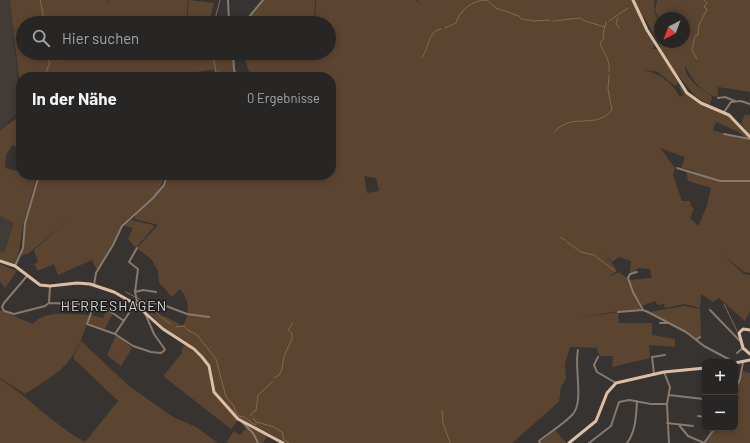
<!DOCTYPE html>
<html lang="de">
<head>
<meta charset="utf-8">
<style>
  :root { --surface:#282625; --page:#302e2d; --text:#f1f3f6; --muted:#a5a5a7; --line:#444342 }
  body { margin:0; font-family:Barlow,sans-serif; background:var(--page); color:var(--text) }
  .controls { position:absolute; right:12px; bottom:12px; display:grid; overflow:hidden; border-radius:8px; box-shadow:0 2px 6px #0003 }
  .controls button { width:36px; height:36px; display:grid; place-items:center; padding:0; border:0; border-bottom:1px solid var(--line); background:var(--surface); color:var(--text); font:20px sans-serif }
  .compass { position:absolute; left:654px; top:12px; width:36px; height:36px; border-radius:50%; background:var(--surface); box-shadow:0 2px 6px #0003; rotate:221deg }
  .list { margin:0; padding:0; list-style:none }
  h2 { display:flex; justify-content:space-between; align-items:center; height:52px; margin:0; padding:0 16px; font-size:17px }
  h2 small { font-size:13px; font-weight:400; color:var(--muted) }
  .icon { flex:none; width:22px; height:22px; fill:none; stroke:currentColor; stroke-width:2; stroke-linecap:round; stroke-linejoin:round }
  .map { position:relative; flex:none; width:750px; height:443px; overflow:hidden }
  .search { position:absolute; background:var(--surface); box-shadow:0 2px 6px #0003; left:16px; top:16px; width:320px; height:44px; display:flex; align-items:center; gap:10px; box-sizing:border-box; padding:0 14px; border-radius:22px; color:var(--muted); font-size:15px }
  .panel { position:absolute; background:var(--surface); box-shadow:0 2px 6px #0003; left:16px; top:72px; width:320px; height:108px; border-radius:16px }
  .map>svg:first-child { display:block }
</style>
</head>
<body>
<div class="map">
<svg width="750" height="443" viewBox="0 0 750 443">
  <rect width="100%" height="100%" fill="#363331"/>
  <!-- built -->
  <path fill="#433b35" d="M0,0H10L21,109L0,130Z
    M0,216L14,223L4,253L0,251Z"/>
  <!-- green -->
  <path fill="#5b4531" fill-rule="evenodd" d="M10,0H109L106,5L110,0H188L186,23H23V53H232L235,77C225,77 226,75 218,72C209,68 195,72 187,77H21V95Z
    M189,0L214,3L209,23H187Z
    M264,0H315L314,23H245Z
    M316,0H416L422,6L417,0H655C652,17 657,13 660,25C661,30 660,37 660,42H684V18H660V23L655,10L657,0H750V92L718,87V97C702,95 691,78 685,65C684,79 702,90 712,97L710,105L696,97L677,74L674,76L679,83L675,86L658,72L643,69C662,76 669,79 680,97L684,95L679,87L681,86L696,101L729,116L750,139L745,138L739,132L716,122L713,130L738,138L750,140V180H720L750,181V273L744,272L722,254L744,274L750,275V311L745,321L719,298L713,302L701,294L700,308L685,304L665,308L664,304L658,305L655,301L642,306L630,285L641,310L618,311L579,318L618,312L619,323H652V335L675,339V347L649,345L650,358L612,367L613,356H599L597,348L570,347L565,364L566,378L561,387L559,402L512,443H285L269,433L240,419L216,394L211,366L203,356L164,328L148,312L166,317L183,326C190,312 190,302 180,289L172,297L159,282L158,271L152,260L137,248L158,225L135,219V216C148,202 162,195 168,175H331V77H251L245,60H243L244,53H329V23H315ZM644,17L661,47L658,50L650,48H653L655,45L641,22ZM660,148L685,157L681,168L692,170L701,175L686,169L688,181L711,188L707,206L698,226L690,218L694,209L691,206L690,201H682L673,175L675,167C668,161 666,154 660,148ZM364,176L376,178L379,191L367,193ZM606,254L612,262L619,257L631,261L630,273L635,272L638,268L650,269L652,278L629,280L619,272L608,277L617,271Z
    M745,114L750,115V135L741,124Z
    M21,115V148L12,145L6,155L5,168L21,172V175H37L23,225L18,256L15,264L0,259V251L4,253L14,223L0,216V130Z
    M39,175H130L128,182L131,175H166L157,193L121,225L111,247L97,270L92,260L58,275L54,264L38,271L34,264L38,262L34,250L73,216L29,253L21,256L24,227Z
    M131,220L153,225L154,227L136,248L128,239L133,228L123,225Z
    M0,264L17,271L5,288L0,282Z
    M684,306L700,309L701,337L696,339L660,317L649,312Z
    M107,309L113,313L105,329L88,323L91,315L103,318Z
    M0,310L33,324C45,309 72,315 90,315L81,340L79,339L81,340C68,370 51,377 25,394L0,378Z
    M116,335L132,348L121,366L107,355Z
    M81,341L129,386L127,389L129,386L173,417L196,427L218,443H0V379C30,398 55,426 85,442L118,401L73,358Z
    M185,344L201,358L208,368L213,392L238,420L231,429L163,376L182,353L181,350Z
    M743,371L750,373V443H704L715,428H735V392Z
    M245,424L268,435L263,443H226L234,431L240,435L247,427Z
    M555,430L566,443H541V441Z"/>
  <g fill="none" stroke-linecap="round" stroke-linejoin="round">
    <!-- stream -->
    <path stroke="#87684c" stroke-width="1" d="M40,0L43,14L42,20L44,23
      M618,18L616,23L619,28
      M553,21L580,18L585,21L605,27L606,22
      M609,21L628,8
      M214,23L220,0
      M605,27L603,33L604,38L600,43C603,53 611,60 609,72
      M445,28L456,23C460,10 472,0 487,0L496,8L519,16L521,19L534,21L550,20
      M44,53L50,63L46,72
      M210,53V58L213,57L216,70L214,77
      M46,57L58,60
      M422,57C430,48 427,31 441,29
      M697,59L692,50L695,36L698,35L699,25L707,9L704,7L707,3L704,0
      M217,71L229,77
      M46,75V77
      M555,131C573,112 596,130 612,110L608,89L609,75
      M560,237L565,240
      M567,242L581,252L594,255L615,271
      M126,292L135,297
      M138,298L142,301
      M143,303L146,307C157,310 161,319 171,324
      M724,304L737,331
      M176,327L184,326L189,331L197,335L216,359L226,397L234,406L235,411L239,416L244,417L255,425L257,422L274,427L283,433V439L289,443
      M274,378L279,375L282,369L284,356L292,339V333L288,330L293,323
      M442,410L443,423L450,443
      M250,416L254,411H256L258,395L272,382
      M253,418L256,422"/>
    <!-- minor -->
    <path stroke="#87796d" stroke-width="2" d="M228,0L229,23
      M244,23L263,0
      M233,53L234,69L236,77
      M718,98L725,97L735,101
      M724,112L731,102L741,101L750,104
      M724,134L750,139
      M677,168L720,181H750
      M15,266L23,248L25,223L39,175
      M637,272L630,274L628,278L633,292L643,310
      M27,276L4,303L2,307L4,311L14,314L45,306L49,303
      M94,285L96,273L113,245L122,226L153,198L164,185L167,175
      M50,286L49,303L101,305L124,321
      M135,292L143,290L156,292
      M137,301L161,304L187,314L209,317
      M94,305L87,324L115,334L133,346L151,352L161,353L165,350L164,348L154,334L145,313
      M710,310L740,341
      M618,312L643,310L648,312L686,332L704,346L734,362
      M660,323H669
      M115,334L137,301L135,292L138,269L129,262L137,248
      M696,340L700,337
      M737,353L743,348
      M598,357L594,365L597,372L616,383
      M664,372L670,387L667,404L669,443
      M654,374L652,357L665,355
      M735,390L740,379L743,362
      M669,395L703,399
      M698,416L705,417
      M240,420L253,433L258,443
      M667,423L693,426
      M679,425L688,436L704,443L715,428
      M540,443L539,441C550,432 564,424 573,414C584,401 574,367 578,350
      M589,443L611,426L619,402L629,400L651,404H667
      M627,443C636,431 636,416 637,401"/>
    <!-- major -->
    <path stroke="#dbbea4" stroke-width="3" d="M633,0L647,30L687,93L701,103L729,115L750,137
      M0,261L15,266L40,285L50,286L77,283L90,284L114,292L135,304L163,329L194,349L202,357L209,366L214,392L238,419L283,443
      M750,330L743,329L739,333L743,348L750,354
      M735,363L750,360
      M569,443L596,421L607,393L616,383L664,372L705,368"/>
  </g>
  <g text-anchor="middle" stroke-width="3" stroke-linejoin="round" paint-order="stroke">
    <!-- quarter labels -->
    <g font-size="14" letter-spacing="1" fill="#d8d5d2" stroke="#1c1b1a">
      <text x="114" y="311">HERRESHAGEN</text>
    </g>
  </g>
</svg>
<div class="controls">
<button>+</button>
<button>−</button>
</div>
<svg class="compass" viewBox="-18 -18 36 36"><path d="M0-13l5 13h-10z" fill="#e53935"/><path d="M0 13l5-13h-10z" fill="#a5a5a7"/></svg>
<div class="search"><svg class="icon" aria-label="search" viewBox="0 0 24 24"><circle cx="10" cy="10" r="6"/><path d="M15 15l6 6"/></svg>Hier suchen</div>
<section class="panel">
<h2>In der Nähe<small>0 Ergebnisse</small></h2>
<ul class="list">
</ul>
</section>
</div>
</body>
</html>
